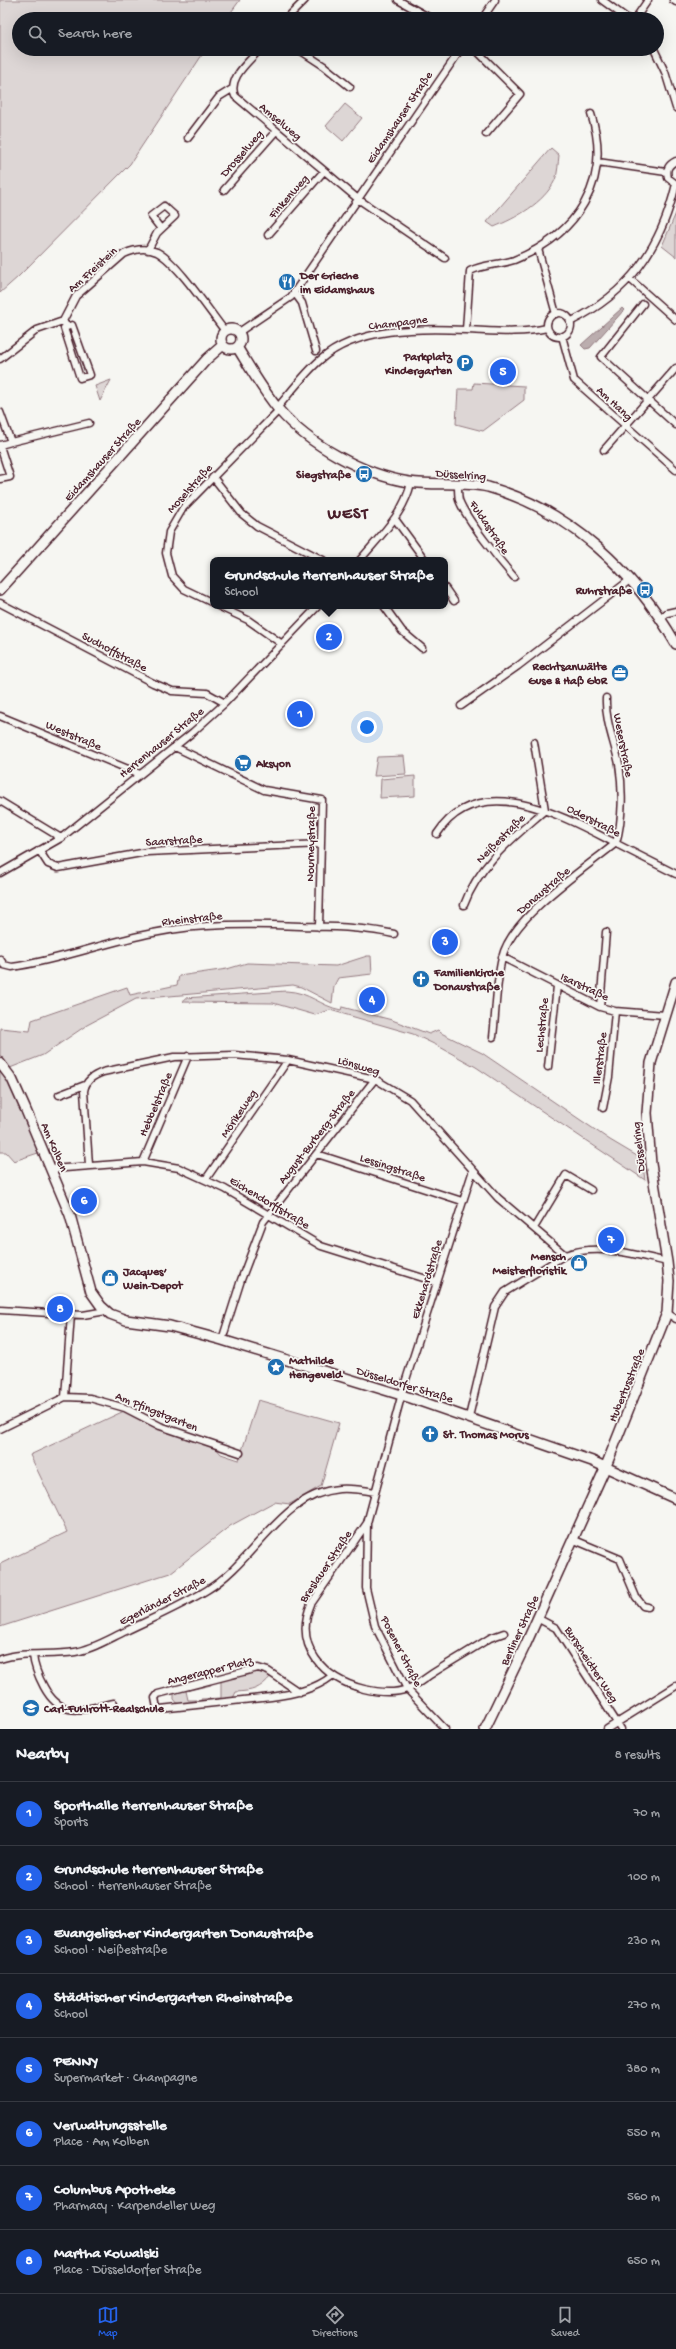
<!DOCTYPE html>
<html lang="en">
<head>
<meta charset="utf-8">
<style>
  :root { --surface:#171b24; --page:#242831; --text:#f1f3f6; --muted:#9ea1a6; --line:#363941; --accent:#2563eb }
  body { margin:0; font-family:"Gochi Hand",sans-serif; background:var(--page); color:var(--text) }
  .you { position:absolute; left:367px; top:727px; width:14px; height:14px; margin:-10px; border:3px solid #fff; border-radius:50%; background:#1a73e8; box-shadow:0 0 0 6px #1a73e833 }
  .badge { display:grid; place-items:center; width:26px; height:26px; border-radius:50%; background:var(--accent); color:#fff; font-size:13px; font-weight:700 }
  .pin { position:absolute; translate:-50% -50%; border:2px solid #fff; box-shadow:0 1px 4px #0006 }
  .popup { position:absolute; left:210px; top:557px; width:238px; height:52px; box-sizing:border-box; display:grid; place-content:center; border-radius:8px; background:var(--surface); filter:drop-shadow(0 1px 3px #0005); font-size:13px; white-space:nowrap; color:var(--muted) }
  .popup b { font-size:15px; color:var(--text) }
  .popup::after { content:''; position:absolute; left:50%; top:100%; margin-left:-8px; border:8px solid transparent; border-top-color:var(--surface) }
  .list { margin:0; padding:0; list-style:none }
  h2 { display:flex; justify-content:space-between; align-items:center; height:52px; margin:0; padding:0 16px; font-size:17px }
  h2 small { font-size:13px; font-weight:400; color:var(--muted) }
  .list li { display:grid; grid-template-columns:26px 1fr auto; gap:12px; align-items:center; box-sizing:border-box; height:64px; padding:0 16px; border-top:1px solid var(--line) }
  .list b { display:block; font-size:15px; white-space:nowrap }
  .list p { margin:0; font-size:13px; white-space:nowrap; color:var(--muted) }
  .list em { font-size:13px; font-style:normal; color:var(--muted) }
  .icon { flex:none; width:22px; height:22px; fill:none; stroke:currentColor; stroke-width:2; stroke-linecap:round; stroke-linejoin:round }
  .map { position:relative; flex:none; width:676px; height:1729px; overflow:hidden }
  .search { position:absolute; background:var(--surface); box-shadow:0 4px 16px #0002; left:12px; right:12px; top:12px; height:44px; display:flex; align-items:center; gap:10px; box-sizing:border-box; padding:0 14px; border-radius:22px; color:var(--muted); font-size:15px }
  .sheet { height:564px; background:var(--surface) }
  nav { display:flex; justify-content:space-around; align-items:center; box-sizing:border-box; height:56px; border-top:1px solid var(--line); background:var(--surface); font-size:11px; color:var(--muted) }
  nav a { display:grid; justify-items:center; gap:2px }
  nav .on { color:var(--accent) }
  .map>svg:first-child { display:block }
</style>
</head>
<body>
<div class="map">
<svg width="676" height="1729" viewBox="0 0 676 1729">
  <rect width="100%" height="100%" fill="#f6f6f2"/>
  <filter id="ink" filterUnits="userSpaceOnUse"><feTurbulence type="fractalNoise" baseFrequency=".025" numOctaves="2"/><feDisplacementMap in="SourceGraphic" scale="8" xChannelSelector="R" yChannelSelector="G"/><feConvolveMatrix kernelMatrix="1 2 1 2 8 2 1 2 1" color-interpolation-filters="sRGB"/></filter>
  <g filter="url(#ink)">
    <!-- green -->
    <path fill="#ddd6d5" stroke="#947a80" d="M0,0H240L226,19H19V49H206L130,164L18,277L0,293Z
      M345,104L362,118L343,141L326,126Z
      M551,148L559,155C558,163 558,173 555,180C544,203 516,218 494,227L487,222Z
      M676,213V257L662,246Z
      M111,380L100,401L95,386Z
      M474,383L524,386V400L483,431L456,424L458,389H473Z
      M404,756L406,774L374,776L377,757Z
      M415,776V796L380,798L381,779Z
      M367,956H371L372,974L338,978L334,986L332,1003L301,987L293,985L136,999L87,1025L43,1055L10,1068L0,1055V1028L30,1031L32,1020L127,987L130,995L177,985L179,976L227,969L247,963L336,966Z
      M286,991C310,992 320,1006 341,1010L342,1007L392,1020L429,1034L438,1030L441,1033L482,1053L610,1140L642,1159L645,1180L476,1067L438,1046L413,1034L330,1010L315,1015L273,1003L183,1002L185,998Z
      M0,1068L6,1075L41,1152L14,1161L6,1152H0Z
      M258,1400L339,1423L321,1486L290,1504L274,1502L230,1526L170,1573L0,1627V1564L67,1532L30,1455L124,1411L157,1428L215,1447L221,1454L239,1460Z
      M259,1671L271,1676C260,1689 253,1691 236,1692L233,1698L225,1699L226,1701L202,1702L201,1699L221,1698V1679Z
      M211,1682V1685L186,1691L188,1700H196V1703L178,1704L174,1699V1692Z"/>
    <!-- water -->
    <path fill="#bbadae" stroke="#8e747a" d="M622,308L624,310L590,348L585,349L581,345Z"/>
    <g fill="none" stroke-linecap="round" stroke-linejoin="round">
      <defs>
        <path id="street" d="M398,0L432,19
          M602,0L628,19
          M673,0L676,2
          M286,19L305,0
          M482,19L495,0
          M635,19L648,0
          M260,49C249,62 227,78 235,96L358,199L445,258
          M298,49L324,66L350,87
          M475,49L520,94L486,134
          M654,49L665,72L676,108
          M188,138L219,97L232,89
          M676,161C668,165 666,169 668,178L676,184
          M598,162L666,172
          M224,190L276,131
          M268,235L324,171
          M538,249L556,314
          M148,250L157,233L175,216L164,206L151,216L161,229
          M630,279L676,320
          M294,292L302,303L316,351
          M643,304L601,357L676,425
          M547 325a12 12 0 1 1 24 0a12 12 0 1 1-24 0Z
          M63,321L67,327L64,328L80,378L90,375L72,325L67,327
          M570,322C629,293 661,248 676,184
          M466,330L470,271C483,264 500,265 514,260C577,235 613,181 591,114
          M239,332L291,297L461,49
          M562,336L574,380L676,470
          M0,359L37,330L63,321L76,296L124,254C135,249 145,247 157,252C178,263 209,311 225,331
          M277,408C291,392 304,374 320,360C358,327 418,328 466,330C493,331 520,334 547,328
          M0,412L11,442L0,445
          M11,442L89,423
          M0,446L10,477L0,479
          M604,450L676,368
          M213,477L242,514L257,526L323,560
          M458,485C458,490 458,495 459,500C466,519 500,561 514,577
          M395,519L425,560
          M360,560C380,536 404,514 411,483
          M445,588L454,601
          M0,603L153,683L172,691L207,693L225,703
          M213,603L184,589L172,576L166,553L169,532L183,508L279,410
          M218,606L248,620L282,644
          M384,606L402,631L422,648
          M661,618L667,613L676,611
          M461,706L518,666L631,579
          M0,716L140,774
          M175,747L264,790L322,800L319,927
          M0,801L61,838
          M437,834C478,770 561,815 611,841C632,852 654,863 676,874
          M39,850L48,864L58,868L147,852L321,844
          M0,873L61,838L193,732L225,703L318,606
          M464,905C479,864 513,838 545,810L534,742
          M502,957L600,1007L615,1011L665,1015
          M0,959L4,965L12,967C60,960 106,942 153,933C202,923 251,924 301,926C332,927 364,927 394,934
          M600,1007L606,932
          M493,1037C496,1011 496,983 502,958C511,917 583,870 616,843C623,819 623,789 619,764C614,741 605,721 606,698
          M548,1067L557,986
          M59,1095L85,1085
          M603,1108L609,1077L615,1011
          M317,1154L462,1201
          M143,1162L188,1056
          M89,1165L84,1091C86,1080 93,1076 103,1072L174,1057L234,1055L288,1060L375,1079L410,1100L498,1198L565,1255
          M52,1169L143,1162L179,1168L225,1189L321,1246L436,1282
          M473,1170L404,1386L367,1523L311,1604C293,1647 324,1679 364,1689C377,1692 394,1694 407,1689C416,1686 425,1678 433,1673C452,1661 471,1650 490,1638L504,1633
          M206,1179L288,1060
          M534,1228L566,1175L591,1190
          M0,1310L83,1315L106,1311
          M667,1313L676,1319
          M222,1340L241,1280L263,1222L375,1079
          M65,1397L90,1398L125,1408L160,1426L240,1453
          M65,1397L71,1314
          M469,1417L495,1307L505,1292L565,1255C598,1243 634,1254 667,1262
          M0,1429L65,1397
          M367,1523L366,1588L375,1626L407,1689L445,1729
          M572,1539L620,1559L636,1597L643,1606L648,1607
          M537,1618L556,1628L621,1729
          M33,1655C34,1667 38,1676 44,1687C62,1720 83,1709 114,1703
          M0,1659C24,1651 50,1656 75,1652C93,1649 109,1639 126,1631C153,1618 181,1606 207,1590C255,1561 281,1494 339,1489C351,1488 363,1490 375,1492
          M299,1692L268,1671L258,1668L158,1694L155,1698L157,1708L160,1709L271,1697C293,1694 314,1690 332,1676
          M607,1729L676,1686"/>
        <path id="secondary" d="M221 339a10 10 0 1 1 20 0a10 10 0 1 1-20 0Z
          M237,347C250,368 263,391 279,410C309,445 364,475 409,482C435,486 462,481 488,487C570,510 635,572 676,644
          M0,590L207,359L223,345
          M0,1063L12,1079L25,1108L70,1215L91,1292L101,1306L110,1314L126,1320L170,1326L222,1340L411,1398L592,1461L676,1499
          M485,1729L525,1646L606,1466L667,1313L669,1281L667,1262L651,1164L647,1113L651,1063L676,982"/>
      </defs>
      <!-- street casing -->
      <use href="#street" stroke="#4a1f2b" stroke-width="9"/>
      <!-- secondary casing -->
      <use href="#secondary" stroke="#4a1f2b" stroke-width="12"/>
      <!-- street -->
      <use href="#street" stroke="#f6f6f2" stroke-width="6"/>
      <!-- secondary -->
      <use href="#secondary" stroke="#f6f6f2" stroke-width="9"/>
    </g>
  </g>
  <!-- icons -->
  <defs>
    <symbol id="restaurant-disc" viewBox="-11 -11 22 22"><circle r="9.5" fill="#1f6fb2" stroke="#f6f6f2"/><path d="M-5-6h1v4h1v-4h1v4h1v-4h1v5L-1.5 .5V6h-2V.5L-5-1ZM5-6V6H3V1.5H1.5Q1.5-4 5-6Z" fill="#fff"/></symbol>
    <symbol id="parking-disc" viewBox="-11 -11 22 22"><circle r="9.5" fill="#1f6fb2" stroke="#f6f6f2"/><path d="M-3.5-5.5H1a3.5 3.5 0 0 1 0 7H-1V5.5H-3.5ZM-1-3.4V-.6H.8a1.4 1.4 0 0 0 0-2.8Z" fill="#fff"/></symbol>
    <symbol id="bus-disc" viewBox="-11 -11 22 22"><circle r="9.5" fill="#1f6fb2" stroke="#f6f6f2"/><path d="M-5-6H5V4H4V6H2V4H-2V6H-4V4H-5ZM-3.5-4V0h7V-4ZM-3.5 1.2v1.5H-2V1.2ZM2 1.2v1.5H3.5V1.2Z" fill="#fff"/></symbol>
    <symbol id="office-disc" viewBox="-11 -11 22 22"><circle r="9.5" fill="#1f6fb2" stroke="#f6f6f2"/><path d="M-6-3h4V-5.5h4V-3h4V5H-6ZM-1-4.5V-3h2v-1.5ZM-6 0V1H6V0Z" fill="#fff"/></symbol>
    <symbol id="supermarket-disc" viewBox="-11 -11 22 22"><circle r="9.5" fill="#1f6fb2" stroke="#f6f6f2"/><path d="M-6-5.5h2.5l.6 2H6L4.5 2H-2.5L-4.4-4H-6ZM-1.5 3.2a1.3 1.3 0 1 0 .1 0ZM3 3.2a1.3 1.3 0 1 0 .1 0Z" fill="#fff"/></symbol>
    <symbol id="church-disc" viewBox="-11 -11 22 22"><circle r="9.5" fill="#1f6fb2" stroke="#f6f6f2"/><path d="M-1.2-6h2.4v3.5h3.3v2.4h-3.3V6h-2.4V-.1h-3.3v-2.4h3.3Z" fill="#fff"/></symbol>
    <symbol id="shop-disc" viewBox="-11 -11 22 22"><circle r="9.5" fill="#1f6fb2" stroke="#f6f6f2"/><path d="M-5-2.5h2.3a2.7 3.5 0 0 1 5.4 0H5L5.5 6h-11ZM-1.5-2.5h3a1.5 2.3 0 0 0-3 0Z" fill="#fff"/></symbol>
    <symbol id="sight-disc" viewBox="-11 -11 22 22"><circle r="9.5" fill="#1f6fb2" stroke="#f6f6f2"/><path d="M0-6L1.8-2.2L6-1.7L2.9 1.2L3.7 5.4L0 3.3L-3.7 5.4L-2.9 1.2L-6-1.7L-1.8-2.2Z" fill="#fff"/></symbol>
    <symbol id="school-disc" viewBox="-11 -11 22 22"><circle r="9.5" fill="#1f6fb2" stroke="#f6f6f2"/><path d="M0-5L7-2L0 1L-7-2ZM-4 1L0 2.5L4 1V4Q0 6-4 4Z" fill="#fff"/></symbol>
  </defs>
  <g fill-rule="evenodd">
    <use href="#restaurant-disc" x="277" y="272" width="20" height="20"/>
    <use href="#parking-disc" x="455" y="353" width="20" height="20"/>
    <use href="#bus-disc" x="354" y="464" width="20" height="20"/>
    <use href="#bus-disc" x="635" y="580" width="20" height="20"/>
    <use href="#office-disc" x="610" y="663" width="20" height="20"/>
    <use href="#supermarket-disc" x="233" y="753" width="20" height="20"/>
    <use href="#church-disc" x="411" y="969" width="20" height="20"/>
    <use href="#shop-disc" x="569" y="1253" width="20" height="20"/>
    <use href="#shop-disc" x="100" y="1268" width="20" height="20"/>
    <use href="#sight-disc" x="266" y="1357" width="20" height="20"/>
    <use href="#church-disc" x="420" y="1424" width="20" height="20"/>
    <use href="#school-disc" x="21" y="1698" width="20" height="20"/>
  </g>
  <g text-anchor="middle" stroke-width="3.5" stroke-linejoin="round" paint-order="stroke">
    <!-- street labels -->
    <g font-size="12" fill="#4a1f2b" stroke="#f6f6f2">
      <text transform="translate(399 117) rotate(-56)" y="4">Eidamshauser Straße</text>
      <text transform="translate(281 121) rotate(40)" y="4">Amselweg</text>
      <text transform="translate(241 153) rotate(-49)" y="4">Drosselweg</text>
      <text transform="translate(288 196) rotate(-49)" y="4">Finkenweg</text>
      <text transform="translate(92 269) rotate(-42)" y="4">Am Freistein</text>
      <text transform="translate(398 322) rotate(-7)" y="4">Champagne</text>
      <text transform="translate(615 403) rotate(43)" y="4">Am Hang</text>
      <text transform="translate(102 459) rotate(-48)" y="4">Eidamshauser Straße</text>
      <text transform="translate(461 474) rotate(4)" y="4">Düsselring</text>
      <text transform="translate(189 488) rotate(-48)" y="4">Moselstraße</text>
      <text transform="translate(490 527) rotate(56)" y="4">Fuldastraße</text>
      <text transform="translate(115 651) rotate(28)" y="4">Sudhoffstraße</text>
      <text transform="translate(74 735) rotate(23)" y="4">Weststraße</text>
      <text transform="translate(161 742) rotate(-39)" y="4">Herrenhauser Straße</text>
      <text transform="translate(624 745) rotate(79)" y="4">Weserstraße</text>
      <text transform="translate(594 820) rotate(27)" y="4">Oderstraße</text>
      <text transform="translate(500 838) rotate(-45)" y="4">Neißestraße</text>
      <text transform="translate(174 840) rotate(-3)" y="4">Saarstraße</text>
      <text transform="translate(310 844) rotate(-89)" y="4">Nourneystraße</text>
      <text transform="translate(543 890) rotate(-41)" y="4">Donaustraße</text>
      <text transform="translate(192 918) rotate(-6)" y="4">Rheinstraße</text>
      <text transform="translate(585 986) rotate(25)" y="4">Isarstraße</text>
      <text transform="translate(541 1025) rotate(-84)" y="4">Lechstraße</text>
      <text transform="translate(599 1058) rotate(-83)" y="4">Illerstraße</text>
      <text transform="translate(359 1065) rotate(16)" y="4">Lönsweg</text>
      <text transform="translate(155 1104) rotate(-67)" y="4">Hebbelstraße</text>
      <text transform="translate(238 1113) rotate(-56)" y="4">Mörikeweg</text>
      <text transform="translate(316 1136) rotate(-52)" y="4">August-Burberg-Straße</text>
      <text transform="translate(55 1147) rotate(67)" y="4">Am Kolben</text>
      <text transform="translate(638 1147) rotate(-96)" y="4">Düsselring</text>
      <text transform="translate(393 1167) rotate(18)" y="4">Lessingstraße</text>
      <text transform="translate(270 1202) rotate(31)" y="4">Eichendorffstraße</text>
      <text transform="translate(426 1279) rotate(-73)" y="4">Ekkehardstraße</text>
      <text transform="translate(405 1384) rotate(17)" y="4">Düsseldorfer Straße</text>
      <text transform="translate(626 1385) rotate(-68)" y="4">Hubertusstraße</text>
      <text transform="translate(157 1411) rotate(22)" y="4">Am Pfingstgarten</text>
      <text transform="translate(325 1566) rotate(-56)" y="4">Breslauer Straße</text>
      <text transform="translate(162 1600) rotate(-27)" y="4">Egerländer Straße</text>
      <text transform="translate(519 1630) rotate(-65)" y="4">Berliner Straße</text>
      <text transform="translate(402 1651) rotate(63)" y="4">Posener Straße</text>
      <text transform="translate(592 1664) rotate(57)" y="4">Burscheidter Weg</text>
      <text transform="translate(210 1670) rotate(-14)" y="4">Angerapper Platz</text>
    </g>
    <!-- poi labels -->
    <g font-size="12" font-weight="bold" fill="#4a1f2b" stroke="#f6f6f2" text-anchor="start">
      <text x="300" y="279">Der Grieche<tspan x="300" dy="14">im Eidamshaus</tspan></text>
      <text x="452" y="360" text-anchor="end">Parkplatz<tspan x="452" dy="14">Kindergarten</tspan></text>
      <text x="351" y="478" text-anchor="end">Siegstraße</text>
      <text x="632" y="594" text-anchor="end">Ruhrstraße</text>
      <text x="607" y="670" text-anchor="end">Rechtsanwälte<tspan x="607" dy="14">Guse &amp; Haß GbR</tspan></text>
      <text x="256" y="767">Aksyon</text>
      <text x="434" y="976">Familienkirche<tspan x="434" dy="14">Donaustraße</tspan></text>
      <text x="566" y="1260" text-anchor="end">Mensch<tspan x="566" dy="14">Meisterfloristik</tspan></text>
      <text x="123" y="1275">Jacques’<tspan x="123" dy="14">Wein-Depot</tspan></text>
      <text x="289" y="1364">Mathilde<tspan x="289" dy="14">Hengeveld</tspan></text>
      <text x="443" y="1438">St. Thomas Morus</text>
      <text x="44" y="1712">Carl-Fuhlrott-Realschule</text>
    </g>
    <!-- district labels -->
    <g font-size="16" font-weight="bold" letter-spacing="1" fill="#4a1f2b" stroke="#f6f6f2">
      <text x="348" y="518">WEST</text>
    </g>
  </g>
</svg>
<div class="you"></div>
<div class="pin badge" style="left:300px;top:714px">1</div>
<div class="pin badge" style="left:329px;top:637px">2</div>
<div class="popup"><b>Grundschule Herrenhauser Straße</b>School</div>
<div class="pin badge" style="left:445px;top:942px">3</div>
<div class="pin badge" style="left:372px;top:1000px">4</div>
<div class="pin badge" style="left:503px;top:372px">5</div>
<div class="pin badge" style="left:84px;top:1201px">6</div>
<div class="pin badge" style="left:611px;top:1240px">7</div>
<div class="pin badge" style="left:60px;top:1309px">8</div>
<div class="search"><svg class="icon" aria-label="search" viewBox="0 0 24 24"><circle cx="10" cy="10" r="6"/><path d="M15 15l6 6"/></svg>Search here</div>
</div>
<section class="sheet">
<h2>Nearby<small>8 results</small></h2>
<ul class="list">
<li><span class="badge">1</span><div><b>Sporthalle Herrenhauser Straße</b><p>Sports</p></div><em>70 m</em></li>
<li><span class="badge">2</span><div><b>Grundschule Herrenhauser Straße</b><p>School · Herrenhauser Straße</p></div><em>100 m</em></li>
<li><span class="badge">3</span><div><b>Evangelischer Kindergarten Donaustraße</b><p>School · Neißestraße</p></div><em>230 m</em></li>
<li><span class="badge">4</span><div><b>Städtischer Kindergarten Rheinstraße</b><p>School</p></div><em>270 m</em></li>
<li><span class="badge">5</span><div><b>PENNY</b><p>Supermarket · Champagne</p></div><em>380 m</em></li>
<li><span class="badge">6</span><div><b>Verwaltungsstelle</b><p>Place · Am Kolben</p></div><em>550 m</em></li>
<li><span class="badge">7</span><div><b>Columbus Apotheke</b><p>Pharmacy · Karpendeller Weg</p></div><em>560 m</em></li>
<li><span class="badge">8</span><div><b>Martha Kowalski</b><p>Place · Düsseldorfer Straße</p></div><em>650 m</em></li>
</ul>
</section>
<nav>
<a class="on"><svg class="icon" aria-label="map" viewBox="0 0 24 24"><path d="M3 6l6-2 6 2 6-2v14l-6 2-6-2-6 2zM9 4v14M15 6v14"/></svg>Map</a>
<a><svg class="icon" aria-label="directions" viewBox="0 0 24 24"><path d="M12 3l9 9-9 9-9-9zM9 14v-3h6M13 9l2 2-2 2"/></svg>Directions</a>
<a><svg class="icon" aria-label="saved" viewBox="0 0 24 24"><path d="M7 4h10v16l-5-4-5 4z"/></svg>Saved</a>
</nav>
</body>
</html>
